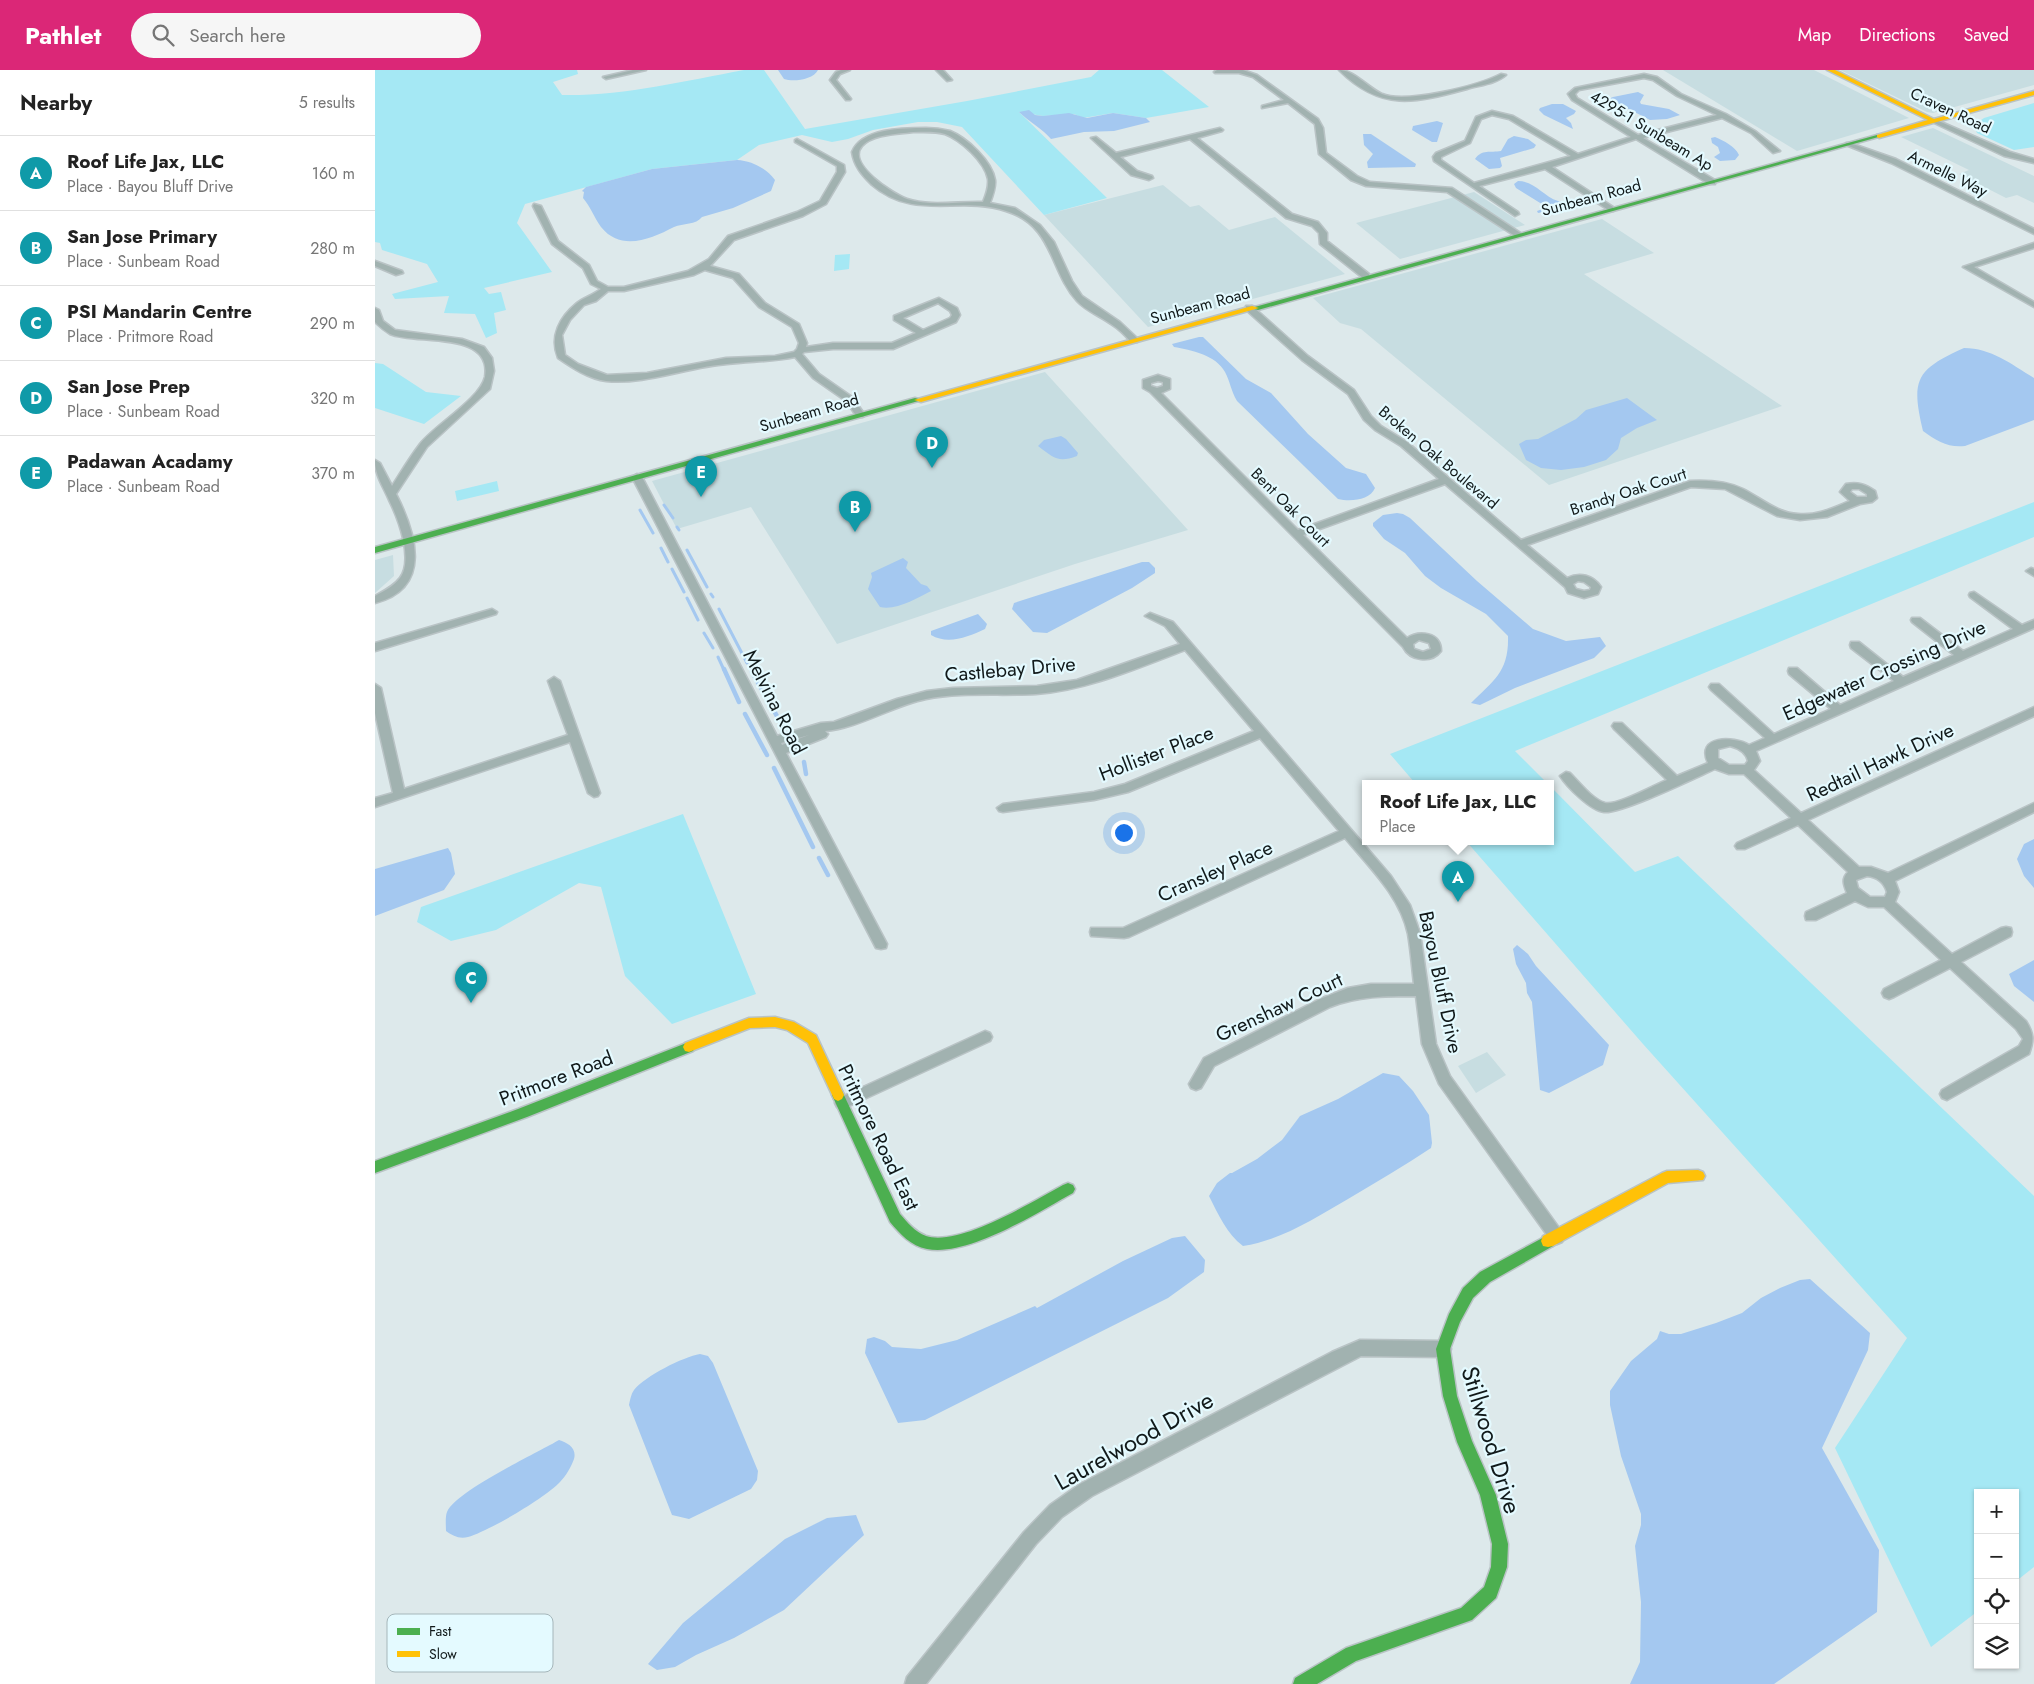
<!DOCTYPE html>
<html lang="en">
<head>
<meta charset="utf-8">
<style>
  :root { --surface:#fff; --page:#f6f6f6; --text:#222; --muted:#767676; --line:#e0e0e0; --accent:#db2777 }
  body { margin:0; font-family:Jost,sans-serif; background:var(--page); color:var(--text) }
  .controls { position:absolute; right:15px; bottom:15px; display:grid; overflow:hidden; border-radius:0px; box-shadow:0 1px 4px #0004 }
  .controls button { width:45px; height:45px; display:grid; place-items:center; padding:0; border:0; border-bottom:1px solid var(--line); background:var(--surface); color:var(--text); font:25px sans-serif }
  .you { position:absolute; left:748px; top:762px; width:18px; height:18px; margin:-12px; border:4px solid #fff; border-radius:50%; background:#1a73e8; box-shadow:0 0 0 8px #1a73e833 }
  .badge { display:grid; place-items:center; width:32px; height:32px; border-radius:50%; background:var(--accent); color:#fff; font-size:16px; font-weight:700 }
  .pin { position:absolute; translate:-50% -41px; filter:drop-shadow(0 1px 2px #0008) }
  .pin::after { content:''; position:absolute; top:26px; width:18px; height:15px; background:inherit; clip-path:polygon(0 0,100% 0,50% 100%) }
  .popup { position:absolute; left:987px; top:710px; width:192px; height:65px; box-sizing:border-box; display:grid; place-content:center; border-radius:0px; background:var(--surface); filter:drop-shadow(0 1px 4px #0005); font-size:16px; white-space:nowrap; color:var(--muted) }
  .popup b { font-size:19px; color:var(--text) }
  .popup::after { content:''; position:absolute; left:50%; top:100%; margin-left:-10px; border:10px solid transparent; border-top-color:var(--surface) }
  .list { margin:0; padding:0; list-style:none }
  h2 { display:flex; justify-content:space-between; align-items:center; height:65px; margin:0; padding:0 20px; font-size:21px }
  h2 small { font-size:16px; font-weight:400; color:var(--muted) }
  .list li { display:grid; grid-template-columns:32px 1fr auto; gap:15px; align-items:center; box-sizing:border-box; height:75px; padding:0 20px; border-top:1px solid var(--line) }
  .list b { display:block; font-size:19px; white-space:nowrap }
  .list p { margin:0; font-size:16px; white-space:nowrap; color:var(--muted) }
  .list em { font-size:16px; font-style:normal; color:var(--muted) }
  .icon { flex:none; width:28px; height:28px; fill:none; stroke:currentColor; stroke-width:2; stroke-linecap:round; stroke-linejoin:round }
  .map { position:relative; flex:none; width:1659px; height:1614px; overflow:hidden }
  header { display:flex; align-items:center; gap:30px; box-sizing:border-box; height:70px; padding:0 25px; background:var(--accent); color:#fff }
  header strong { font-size:24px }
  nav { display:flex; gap:28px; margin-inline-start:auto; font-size:18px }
  .search { width:350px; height:45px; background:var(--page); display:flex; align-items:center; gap:12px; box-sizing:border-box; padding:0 18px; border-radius:28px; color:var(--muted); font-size:19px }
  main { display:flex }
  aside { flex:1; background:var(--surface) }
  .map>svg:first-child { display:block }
</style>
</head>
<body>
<header>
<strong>Pathlet</strong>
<div class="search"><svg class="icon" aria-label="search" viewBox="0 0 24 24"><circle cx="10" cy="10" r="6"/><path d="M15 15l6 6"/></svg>Search here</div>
<nav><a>Map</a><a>Directions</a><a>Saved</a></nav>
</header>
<main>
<aside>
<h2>Nearby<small>5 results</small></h2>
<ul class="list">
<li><span class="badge" style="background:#0f9aa8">A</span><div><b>Roof Life Jax, LLC</b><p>Place · Bayou Bluff Drive</p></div><em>160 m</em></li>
<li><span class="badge" style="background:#0f9aa8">B</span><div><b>San Jose Primary</b><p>Place · Sunbeam Road</p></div><em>280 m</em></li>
<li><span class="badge" style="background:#0f9aa8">C</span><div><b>PSI Mandarin Centre</b><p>Place · Pritmore Road</p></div><em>290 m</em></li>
<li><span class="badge" style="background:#0f9aa8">D</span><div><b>San Jose Prep</b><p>Place · Sunbeam Road</p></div><em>320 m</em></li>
<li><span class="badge" style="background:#0f9aa8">E</span><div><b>Padawan Acadamy</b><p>Place · Sunbeam Road</p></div><em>370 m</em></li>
</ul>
</aside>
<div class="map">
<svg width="1659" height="1614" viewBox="0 0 1659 1614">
  <rect width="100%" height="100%" fill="#dde9eb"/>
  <!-- built -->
  <path fill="#c7dde1" d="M1288,0H1439L1534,48L1422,81Z
    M1465,0H1659V15L1558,43L1552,42Z
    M1558,58L1659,106V133L1642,125L1631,128L1584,104L1594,100L1526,67Z
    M788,115L815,137L824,135L854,160L900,147L970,204L773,257L669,145Z
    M1099,122L1150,155L1025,189L981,153Z
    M1227,149L1279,183L1209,204L1407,336L1174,415L986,259L965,253L938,228Z
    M670,302L813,460L700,494L462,574L376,437L302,459L277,411Z
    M18,485L19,506L0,523V490Z
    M1112,982L1131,1005L1101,1023L1083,996Z"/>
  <!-- green -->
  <path fill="#a5e8f4" d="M0,0H202L203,4L178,12L187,25C249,26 309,11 369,0H389L430,59L592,31L716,7L724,0H787L834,37L771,48L738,43L708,48L699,44L668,46L644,42L732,128L669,145L587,57L562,52H543L498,60L473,69L457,72L427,65L384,75L362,90L277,99L150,134L142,153L177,202L109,218L114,224L126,222L131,240L119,243L122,263L111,268L100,244L69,243L74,226L20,229L17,224L63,212L52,194L7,180L5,173L0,172Z
    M1659,33V77L1639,80L1602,63L1599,55L1609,48Z
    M475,184L474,199L459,201L460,185Z
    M0,293L8,294L51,322L86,326L49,354L0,338Z
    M122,411L124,421L82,431L80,421Z
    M1659,432V467L1140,681L1172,713H1040L1015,684Z
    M1176,717L1260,802L1303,786L1659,1126V1497L1640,1512V1423H1603V1541L1556,1577L1460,1378L1532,1268L1268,974L1091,771H1176Z
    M308,744L381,924L297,954L250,906L226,817L204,813L121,860L76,871L42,852L46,837Z"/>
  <!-- water -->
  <path fill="#a4c8f0" d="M403,0H443C438,10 418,12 409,9Z
    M1263,22L1269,25L1265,32L1266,34L1294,39L1305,45L1292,49L1275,50L1244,34L1233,35L1226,32L1238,27Z
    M1177,34H1188L1201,41L1199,44L1191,48L1196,53L1198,59L1169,45L1164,40L1165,38Z
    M654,40L660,45L668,46L694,43L712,48L738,43L771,48L775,52L739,61L709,62L676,69C668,59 654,52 644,42Z
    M1062,51L1068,53L1062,72H1057L1037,60L1038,56Z
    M988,64H996L1041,94L1040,97L993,98L992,92L998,84L989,75Z
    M1139,66L1153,69L1161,75L1159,78L1125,88L1127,96L1125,98L1114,99L1100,89C1107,79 1115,83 1126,81L1133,69Z
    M1340,67C1349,71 1360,76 1364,85L1360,90L1345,91L1339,87L1345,83L1343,77L1337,73L1336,68Z
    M362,90C377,91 391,98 400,110L396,121L358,138L327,147C321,155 308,153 299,157C276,169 246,182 226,157C219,147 215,136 208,128L209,122L207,121L211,117L277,99Z
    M1143,111C1160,111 1168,126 1183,131C1190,134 1197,129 1204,132L1182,140L1163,143L1162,141L1170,138V136L1141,118L1139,114Z
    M824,267H828L871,309L896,323L933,364L971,398L991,404L1000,418C995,430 976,432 963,429L862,331C856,321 855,311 850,302C841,285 816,280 799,277L797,274Z
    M1589,278C1616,278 1636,294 1659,308V350L1590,376C1573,378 1562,371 1548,361C1536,310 1540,300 1589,278Z
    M1252,328L1282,350L1262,358L1246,368L1243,379L1231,390L1209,397L1186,400L1166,398L1151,390L1144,374L1151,370L1163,369L1201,349L1211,340Z
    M686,366L691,369L703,383L702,386C683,393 679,388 663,376L669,370Z
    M1022,443L1028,444L1035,448L1102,511L1158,559L1191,571L1225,567L1231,576L1219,588L1140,618L1105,635L1096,633C1119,610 1134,602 1133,566L1111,544L1066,518L1050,506L1030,483L1009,469L998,456V453L1008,445Z
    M528,488L533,492L531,498L546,514L552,516L556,521C542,528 521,541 505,537L493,519L497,507L496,503Z
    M767,492H774L780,498V503L757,518L672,563L658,562L637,539L639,533Z
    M603,544L612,554L610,559C593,567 573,575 556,565V561Z
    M1659,769V818L1649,806L1642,789L1649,774Z
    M73,778L76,783L80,804L69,820L0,846V799Z
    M1142,875L1153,884L1161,896L1234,975L1228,995L1174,1023L1165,1020L1157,932L1152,923L1151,913L1141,894L1138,879Z
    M1659,890V932L1639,916L1634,904Z
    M1008,1003L1024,1006L1038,1021L1054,1045L1057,1073L1056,1078C1029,1096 1001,1112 973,1129C940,1148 907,1170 868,1176C852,1164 843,1144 834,1126L842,1113L855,1103H857L882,1089L907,1070L925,1046L963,1029Z
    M810,1166L830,1190L829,1202L793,1228L550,1350L523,1353L490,1283L492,1269L499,1267L510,1271L517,1277L546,1279L582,1270L660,1236L662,1238L748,1191L797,1168Z
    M1435,1209L1495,1263L1493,1280L1447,1378L1504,1480L1502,1542L1399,1614H1255L1265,1592L1266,1532L1260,1476L1266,1455V1444L1246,1386L1235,1335V1321L1256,1291L1282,1269L1285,1261L1294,1264H1306L1341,1253L1367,1243L1386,1228L1405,1218L1425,1210Z
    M325,1284L333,1286L338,1293L383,1401L382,1410L376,1419L314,1449L297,1445L254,1335C255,1330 256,1324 259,1320C270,1306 308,1287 325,1284Z
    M184,1370C193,1373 202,1378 199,1389C196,1397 191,1406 185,1412C170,1428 114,1461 93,1467C84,1469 78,1466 71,1461C71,1456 70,1447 72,1442C81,1421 162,1383 184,1370Z
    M481,1445L489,1465L409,1540L359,1568L321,1585L300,1597L282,1600L273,1594L308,1553L410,1469L452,1448Z"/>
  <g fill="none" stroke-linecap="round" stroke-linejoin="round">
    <!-- stream-far1 -->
    <path stroke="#a4c8f0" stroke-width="3" d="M289,435L298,448
      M265,440L278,463
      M302,457L304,460
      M286,478L293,492
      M312,480L332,517
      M297,499L309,522
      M336,524L338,527
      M312,528L323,550
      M344,539L372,593
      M329,563L338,578
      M343,587L349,600"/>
    <!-- stream -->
    <path stroke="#a4c8f0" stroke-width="4.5" d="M349,599L364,632
      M377,602L407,655
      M370,644L392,685
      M429,692L431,704
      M399,698L438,777
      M444,788L453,805"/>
    <defs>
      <path id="street" d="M258,0H271L231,9L228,7Z
        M466,0H475L465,4L461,10L476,29L475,30H471L455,10L461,2Z
        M561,0H568L577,10L572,11Z
        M842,0H868L882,5L943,49L948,58L951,83L982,106L995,112L1077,118L1147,164L1140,166L1072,122L991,116L976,110L944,84L940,54L913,33L887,38V36L909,30L878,7L864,3H840L839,2Z
        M964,0C979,0 992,17 1007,24C1030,34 1103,16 1126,4L1131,5C1121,14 1105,15 1092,19C1040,33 1006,42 964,0Z
        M1269,4L1282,7L1306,24L1351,44L1380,61L1405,81L1398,83L1376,63L1347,48L1268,68L1340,110V114H1334L1261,69L1177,97L1238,137V141H1235L1170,99L1104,116L1143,142L1144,144L1140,146L1059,91L1058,87L1061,83L1090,71L1101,47L1117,41L1138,46L1203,84L1256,67L1197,30L1193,24L1200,18ZM1269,8L1278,10L1302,26L1342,45L1263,65L1202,28L1200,24L1204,20ZM1117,45L1134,49L1196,86L1099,113L1066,90V87L1095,73L1106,49Z
        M1555,49H1559L1635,82L1659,89V93L1629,86L1555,51Z
        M551,58C559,58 567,59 575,61C592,68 617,91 620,110C621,117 618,125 615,133L640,138L665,155L679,172L697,211L707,226L745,252L762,268V272H756C750,265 744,259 736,254C725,246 711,241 702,231C674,200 679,156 631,141C583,125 540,152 496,114C487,105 479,96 477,82C487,58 528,58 551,58ZM538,62C548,62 560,61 570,64C586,70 610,92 613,109C614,117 611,125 608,132C583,131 556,137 532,129C518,124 471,94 487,76C498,64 523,64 538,62Z
        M845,58L848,60L847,61L822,68L917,144L943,152L952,163V171L994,204V208H988L945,174L944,163L937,156L911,148L815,69L745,87L762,101L777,106L778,108L774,110L756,105L716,68L721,67L741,83Z
        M422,69L469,95L470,102L451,134L428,146L359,170L335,196L364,204L390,233L424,254L432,273L431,277L458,273H517L541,263L519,250V246L564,228L582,238L585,245L581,252L518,279H458L429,282L427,284L444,304L477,327L490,345L488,347H482L471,331L438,308L420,287C397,292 375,291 352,294C313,297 270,315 231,311C214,309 196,297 183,288C174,266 185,247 202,233C208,228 218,225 226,219L216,214L208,198L177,174L158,136L159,134L166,136L183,171L214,195L222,211L233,217H249L313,201L334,189L353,166L422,142L445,131L462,102V96L420,72V70ZM330,200L358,208L384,237L417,257L424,273L422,279L419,282L400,286L351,288L272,303L232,305L203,294L190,285L187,265L195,250L209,235L221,231L233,221H249L319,205ZM563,233L575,241L577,245L575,248L548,260L528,248Z
        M1471,73H1475L1521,89L1659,159V164L1516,93L1471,75Z
        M1659,173V178L1599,197L1659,232V237L1588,197Z
        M0,191L27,201L28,203L21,205L0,196Z
        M871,236H877L933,286L979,320L996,346L1006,356L1032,372L1146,470L1315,411C1333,410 1351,411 1368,419C1386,428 1402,443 1423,444C1442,446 1458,438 1475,431L1465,422L1471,414C1483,412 1490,414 1500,421L1502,428L1497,432L1485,434L1452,447L1425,450L1402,446L1350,419L1316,417L1152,475L1192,508C1205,502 1218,505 1226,517L1223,524L1209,528L1193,523L1190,517L1070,414L928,465L1032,568C1044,560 1066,562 1066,581C1056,594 1035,591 1028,577L775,322L768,318V310L783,305L795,309V319L786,323L923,460L1064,409L1026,376L1000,360L989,350L973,324L927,290L871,240ZM783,311L788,312V316L782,318L776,316V313ZM1477,419H1484L1492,424V427H1482L1475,422ZM1203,511L1209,512L1216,517L1215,520L1209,521L1201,519L1198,514ZM1044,570L1054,573L1056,579L1048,582L1039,579L1038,574Z
        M0,238L4,240L8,251L20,260L87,269L109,277L117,288L119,301L115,319L52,377L21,424C41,463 58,518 0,533V526C9,521 19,516 25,508C39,489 23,448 14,430C8,416 0,405 0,390L5,393L17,416C26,402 35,387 45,374C60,355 105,329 110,307C118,260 41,275 15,264C10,261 4,256 0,252Z
        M262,404L267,407L402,666L446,653L459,652L522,629L552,621L578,618L662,616L702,610L805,574L790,556L770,546L775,543L798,552L1016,806L1035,835L1045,863L1061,974L1075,1006L1187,1162L1190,1167L1187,1172L1182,1174L1177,1172L1064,1014L1047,974L1041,926C1010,926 984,926 955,937L839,996L826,1018L821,1020L816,1018L814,1014L829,988L945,929L973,918L996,914H1039C1037,898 1036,881 1033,864C1025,826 994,797 970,768L754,867L749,868L716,866L715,862L716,858H748L964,761L885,668L753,722L719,730L628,742L624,741L622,738L628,734L719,722L750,714L879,661L810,580C762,598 713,620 661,624C625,626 587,622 551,629C517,636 484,658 450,661L453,664L451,667L411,683L512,874L511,878L506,879L501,878L257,407ZM434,665L407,675L406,673Z
        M1656,498L1659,499V506L1651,501Z
        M1599,522L1647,555L1659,550V558L1381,681L1385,691L1379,700L1426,743L1659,637V646L1433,750L1484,797H1496L1513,803L1659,733V742L1520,811L1524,822L1520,832L1577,884L1626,858L1631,857L1636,858L1637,862L1636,866L1586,892L1651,951C1659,964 1659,970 1654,984L1572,1030L1567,1028L1565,1024L1567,1020L1644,976L1648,969L1641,959L1575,898L1519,927L1514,929L1509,927L1507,923L1509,919L1566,890L1509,837H1493L1480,831L1441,850H1431L1430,846L1431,842L1472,823C1469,815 1466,809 1473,802L1423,755L1370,779H1362L1360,776L1362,773L1416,748L1369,704H1354L1340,699C1320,708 1246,744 1229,742C1216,741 1192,717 1185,706L1191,702L1195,703C1205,713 1217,729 1230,733C1242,736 1279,715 1292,710L1239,659L1237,656L1239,653H1247L1302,706L1333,693C1320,665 1359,666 1374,675L1390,668L1336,620L1334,617L1336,614H1344L1399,664L1456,639L1414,604L1413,601L1414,598H1422L1465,635L1519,611L1476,578L1475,575L1476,572H1484L1528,607L1579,585L1537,552L1536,550L1537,548H1545L1588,581L1638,559L1595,527L1594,525L1595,523ZM1355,676C1363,678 1371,682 1373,691L1370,695H1354L1343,688V679ZM1492,806C1502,807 1509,812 1512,822L1510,827H1495L1483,818L1481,810Z
        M117,539L122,542L121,544L0,581V573Z
        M179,607L185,611L225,723L223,726L219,727L213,723L195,672L0,737V728L18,723L0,643V614L6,618L29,719L193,665L173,611Z
        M610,961L615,963L617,967L615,971L472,1037L467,1039L462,1037L460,1033L462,1029Z
        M985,1270L1068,1271L1074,1273L1076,1279L1074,1285L1068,1287L986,1286L717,1426L687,1447L661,1474L551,1614H530L532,1607L649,1462L675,1435L705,1414L957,1282Z"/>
      <path id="fast" d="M1502,65L1507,66L883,240L876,238Z
        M540,328L547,330L0,483V477Z
        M314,972L318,973L320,977L318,981L152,1047L0,1103V1091L143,1039Z
        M463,1019L467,1021L525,1144C532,1152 540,1162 551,1166C585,1177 658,1131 688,1115L693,1113L698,1115L700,1119L698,1123C662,1143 593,1187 552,1179C536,1176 525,1164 515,1152L457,1025L459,1021Z
        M1173,1165L1178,1166L1180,1171L1178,1176L1115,1212L1098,1228L1085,1252L1075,1279L1082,1326L1097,1371L1121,1425L1133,1474L1132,1497L1121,1528L1097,1550L981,1591L942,1614H918L920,1608L971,1578L1086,1538L1109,1517L1116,1497L1117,1474L1105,1425L1082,1372L1068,1326L1061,1279L1074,1244L1088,1218L1105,1202Z"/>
      <path id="slow" d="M1452,0H1460L1559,49L1659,21V25L1504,68L1502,67V65L1553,50Z
        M877,236L884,238L546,332L539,330Z
        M400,947L419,952L441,965L469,1025L467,1029L463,1031L459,1029L433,973L412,960L400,957L375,958L314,982L310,981L308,977L310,973L374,948Z
        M1323,1100L1328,1102L1330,1106L1328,1110L1293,1113L1178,1176L1173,1177L1168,1176L1166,1171L1168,1166L1287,1103L1292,1101Z"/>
    </defs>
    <!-- street casing -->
    <use href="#street" stroke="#b9c3c5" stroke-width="3"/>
    <!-- fast casing -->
    <use href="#fast" stroke="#b9c3c5" stroke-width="3"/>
    <!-- slow casing -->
    <use href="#slow" stroke="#b9c3c5" stroke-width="3"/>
    <!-- street -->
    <use href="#street" fill="#a1b2b0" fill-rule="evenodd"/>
    <!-- fast -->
    <use href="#fast" fill="#4caf50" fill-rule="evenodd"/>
    <!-- slow -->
    <use href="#slow" fill="#ffc107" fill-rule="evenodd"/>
  </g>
  <g text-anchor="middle" stroke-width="4.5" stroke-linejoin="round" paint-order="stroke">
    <!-- far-street labels -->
    <g font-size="16" fill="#11191a" stroke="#e4faff">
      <text transform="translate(1576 40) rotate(25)" y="6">Craven Road</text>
      <text transform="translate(1277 60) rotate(31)" y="6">4295-1 Sunbeam Ap</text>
      <text transform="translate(1573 103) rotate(26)" y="6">Armelle Way</text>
      <text transform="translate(1216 127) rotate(-15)" y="6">Sunbeam Road</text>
      <text transform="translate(825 235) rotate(-15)" y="6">Sunbeam Road</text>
      <text transform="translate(434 342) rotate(-16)" y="6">Sunbeam Road</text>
      <text transform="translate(1064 387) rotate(40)" y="6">Broken Oak Boulevard</text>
      <text transform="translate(1253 421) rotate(-18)" y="6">Brandy Oak Court</text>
      <text transform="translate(916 437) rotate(45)" y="6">Bent Oak Court</text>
    </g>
    <!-- street labels -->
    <g font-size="20" fill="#11191a" stroke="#e4faff">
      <text transform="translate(635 599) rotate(-5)" y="7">Castlebay Drive</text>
      <text transform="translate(1509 600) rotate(-24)" y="7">Edgewater Crossing Drive</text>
      <text transform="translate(400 632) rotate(63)" y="7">Melvina Road</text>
      <text transform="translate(781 683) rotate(-21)" y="7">Hollister Place</text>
      <text transform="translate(1505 692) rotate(-25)" y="7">Redtail Hawk Drive</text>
      <text transform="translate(840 801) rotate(-24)" y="7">Cransley Place</text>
      <text transform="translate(1066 912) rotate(78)" y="7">Bayou Bluff Drive</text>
      <text transform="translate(904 937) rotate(-25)" y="7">Grenshaw Court</text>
      <text transform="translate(181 1008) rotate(-21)" y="7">Pritmore Road</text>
      <text transform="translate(504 1067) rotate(64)" y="7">Pritmore Road East</text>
    </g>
    <!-- near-street labels -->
    <g font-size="24" fill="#11191a" stroke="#e4faff">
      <text transform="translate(1116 1370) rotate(73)" y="8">Stillwood Drive</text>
      <text transform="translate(759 1371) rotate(-29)" y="8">Laurelwood Drive</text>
    </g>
  </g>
  <!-- legend -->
  <rect x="12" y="1544" width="166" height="58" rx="8" fill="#e4faff" stroke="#a5b6ba" stroke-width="1"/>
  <rect x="22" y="1558" width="23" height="7" fill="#4caf50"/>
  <rect x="22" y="1581" width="23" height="6" fill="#ffc107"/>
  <g font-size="14" fill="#11191a">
    <text x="54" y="1566">Fast</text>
    <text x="54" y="1589">Slow</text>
  </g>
</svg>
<div class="controls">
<button>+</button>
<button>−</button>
<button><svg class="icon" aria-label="locate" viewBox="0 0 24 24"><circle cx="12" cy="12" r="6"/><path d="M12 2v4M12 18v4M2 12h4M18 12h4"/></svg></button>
<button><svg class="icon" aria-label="layers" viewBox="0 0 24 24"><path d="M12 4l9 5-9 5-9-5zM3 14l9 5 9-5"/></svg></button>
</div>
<div class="you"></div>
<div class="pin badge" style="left:1083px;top:832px;background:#0f9aa8">A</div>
<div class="popup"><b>Roof Life Jax, LLC</b>Place</div>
<div class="pin badge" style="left:480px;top:462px;background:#0f9aa8">B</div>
<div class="pin badge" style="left:96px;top:933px;background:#0f9aa8">C</div>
<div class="pin badge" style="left:557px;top:398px;background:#0f9aa8">D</div>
<div class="pin badge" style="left:326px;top:427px;background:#0f9aa8">E</div>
</div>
</main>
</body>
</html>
